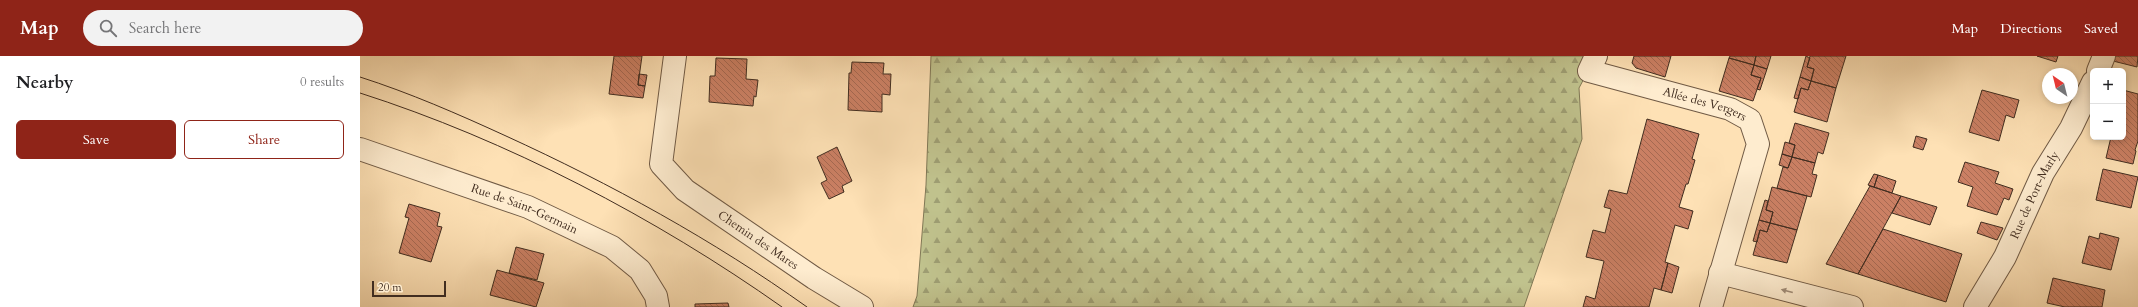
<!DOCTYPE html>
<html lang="en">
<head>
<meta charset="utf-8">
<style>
  :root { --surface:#fff; --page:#f2f2f2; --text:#202124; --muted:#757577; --line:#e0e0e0; --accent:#8f2418 }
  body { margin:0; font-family:Cardo,serif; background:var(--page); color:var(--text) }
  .controls { position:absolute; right:12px; top:12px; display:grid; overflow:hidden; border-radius:6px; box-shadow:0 2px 6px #0003 }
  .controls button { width:36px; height:36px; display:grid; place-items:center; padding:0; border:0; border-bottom:1px solid var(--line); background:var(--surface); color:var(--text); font:20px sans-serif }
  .compass { position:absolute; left:1682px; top:12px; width:36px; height:36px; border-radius:50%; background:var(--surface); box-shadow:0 2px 6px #0003; rotate:325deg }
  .scale { position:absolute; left:12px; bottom:10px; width:74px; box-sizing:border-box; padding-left:4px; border:2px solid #412d20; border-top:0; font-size:11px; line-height:14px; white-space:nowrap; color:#412d20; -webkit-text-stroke:3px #feeccf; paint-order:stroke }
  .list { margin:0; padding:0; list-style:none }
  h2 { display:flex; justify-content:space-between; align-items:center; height:52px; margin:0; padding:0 16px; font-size:17px }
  h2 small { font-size:13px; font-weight:400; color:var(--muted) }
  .actions { display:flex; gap:8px; padding:12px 16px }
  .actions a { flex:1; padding:9px 0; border:1px solid var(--accent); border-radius:6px; text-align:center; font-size:14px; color:var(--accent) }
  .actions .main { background:var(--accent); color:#fff }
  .icon { flex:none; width:22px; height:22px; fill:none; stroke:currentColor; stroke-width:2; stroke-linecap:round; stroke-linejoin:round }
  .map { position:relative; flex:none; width:1778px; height:251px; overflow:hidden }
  header { display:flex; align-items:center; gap:24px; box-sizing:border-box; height:56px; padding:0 20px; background:var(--accent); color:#fff }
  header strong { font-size:19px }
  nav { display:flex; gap:22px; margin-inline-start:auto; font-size:14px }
  .search { width:280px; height:36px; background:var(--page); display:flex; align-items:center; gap:10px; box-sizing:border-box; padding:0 14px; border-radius:22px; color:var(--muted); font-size:15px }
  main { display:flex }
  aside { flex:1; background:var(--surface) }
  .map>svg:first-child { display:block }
</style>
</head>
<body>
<header>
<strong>Map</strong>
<div class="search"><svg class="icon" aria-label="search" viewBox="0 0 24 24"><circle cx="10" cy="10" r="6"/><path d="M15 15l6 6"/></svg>Search here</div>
<nav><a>Map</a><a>Directions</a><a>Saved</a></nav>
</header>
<main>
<aside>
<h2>Nearby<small>0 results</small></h2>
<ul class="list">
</ul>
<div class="actions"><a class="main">Save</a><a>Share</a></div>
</aside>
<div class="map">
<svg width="1778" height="251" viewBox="0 0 1778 251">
  <defs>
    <pattern id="forest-firs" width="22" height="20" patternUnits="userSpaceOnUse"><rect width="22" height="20" fill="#c0c28d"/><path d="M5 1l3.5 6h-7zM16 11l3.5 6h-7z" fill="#9e9e73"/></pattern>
    <pattern id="building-back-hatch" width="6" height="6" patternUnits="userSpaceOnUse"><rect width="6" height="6" fill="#cb8064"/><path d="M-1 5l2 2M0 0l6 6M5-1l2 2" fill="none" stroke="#a66952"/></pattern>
  </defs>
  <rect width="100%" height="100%" fill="#fee1b5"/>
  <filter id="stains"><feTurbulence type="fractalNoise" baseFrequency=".005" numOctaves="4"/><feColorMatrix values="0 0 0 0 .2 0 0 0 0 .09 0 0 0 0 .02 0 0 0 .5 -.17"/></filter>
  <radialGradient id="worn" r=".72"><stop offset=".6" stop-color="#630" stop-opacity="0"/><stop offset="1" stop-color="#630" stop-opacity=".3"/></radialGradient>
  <!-- forest -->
  <path fill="url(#forest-firs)" stroke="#807856" d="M571,0H1236L1219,32L1222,83L1164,251H553L557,240L566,129Z"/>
  <!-- building -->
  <path fill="url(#building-back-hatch)" stroke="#412d20" d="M254,0H282L278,29L285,30L283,42L249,38Z
    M1274,0H1311L1305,21L1276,12L1272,7Z
    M1370,0H1396L1394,9L1369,2Z
    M1396,0H1411L1407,13L1394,9Z
    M1446,0L1450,2L1447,11L1454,13L1451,25L1440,21Z
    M1450,0H1486L1476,32L1451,25L1454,13L1447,11Z
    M1677,0H1698L1696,6Z
    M1755,0H1778L1777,11L1753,5Z
    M356,2L387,3L386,23L398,24L396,41L394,40L393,50L349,46L350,20H355Z
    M1369,2L1394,9L1391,19L1401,22L1393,45L1359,35Z
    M492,6L524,7L523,18H531L530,39L522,38V56L488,54L489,17H491Z
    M1394,9L1407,13L1400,34L1397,33L1401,22L1391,19Z
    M279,18L287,19L285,30L278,29Z
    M1440,21L1451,25L1448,34L1441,32L1438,43L1434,42Z
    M1451,25L1476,32L1467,66L1434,56L1441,32L1448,34Z
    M1622,34L1659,44L1654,62L1646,59L1639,85L1609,76Z
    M1763,34L1778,38V85L1775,94L1776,95L1773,108L1746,102L1751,81H1763Z
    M1287,63L1339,78L1332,103L1335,104L1328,128H1326L1319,151L1333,155L1328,173L1315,169L1305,206L1308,207L1301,234L1294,232L1289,251H1223L1226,240L1235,243L1244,205L1226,201L1233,174L1245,177L1251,153L1244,151L1249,134L1267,138Z
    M1435,67L1469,77L1463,98L1458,96L1455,107L1432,101L1435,89L1429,87Z
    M1556,80L1567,83L1563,94L1553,91Z
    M1425,86L1435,89L1432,101L1422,98Z
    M477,91L492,125L482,130L484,136L469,143L461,127L467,124L457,101Z
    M1422,98L1432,101L1428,112L1419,109Z
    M1432,101L1455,107L1452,118L1457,119L1451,141L1417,132L1423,111L1428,112Z
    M1605,106L1639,116L1635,127L1653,133L1649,144L1644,142L1637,159L1607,150L1613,131L1598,126Z
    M1743,113L1778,121L1771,152L1736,144Z
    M1514,118L1518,119L1514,131L1508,129Z
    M1518,119L1536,125L1532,137L1514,131Z
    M1510,130L1541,140L1498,218L1466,208Z
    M1412,131L1447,140L1437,174L1410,167L1413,156L1406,154Z
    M1541,140L1577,151L1570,169L1532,157Z
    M1405,144L1408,145L1406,154L1413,156L1410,167L1399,164Z
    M49,148L80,157L77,170L82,171L71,206L39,197L49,162L45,161Z
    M1399,164L1410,167L1407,176L1400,174L1397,186L1393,185Z
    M1621,166L1643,172L1637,184L1617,177Z
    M1410,167L1437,174L1427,207L1393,199L1400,174L1407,176Z
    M1523,173L1602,198L1586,246L1498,218Z
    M1740,177L1759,182L1751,214L1722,207L1729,180L1739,183Z
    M156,191L184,198L177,224L149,217Z
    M1308,207L1319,211L1312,237L1301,234Z
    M137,214L184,227L176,251L130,239Z
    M1693,222L1745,234L1742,251H1705L1687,247Z
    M368,247L369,251H335V248Z"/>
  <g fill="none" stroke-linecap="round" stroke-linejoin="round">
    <defs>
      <g id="minor">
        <path id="s1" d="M315,0L301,108L325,134L454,222L502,251"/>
        <path id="s2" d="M1236,0L1229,15L1370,53L1390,64L1398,88L1351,251"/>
        <path d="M1738,15L1744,0"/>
        <path id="s3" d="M0,93L168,151L252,191L280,214L296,240L298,251"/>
        <path d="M1360,217L1492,251"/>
        <path id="s4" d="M1615,251L1645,201L1683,117L1711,72L1733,26"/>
      </g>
    </defs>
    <!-- minor casing -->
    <use href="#minor" stroke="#705a45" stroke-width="24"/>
    <!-- minor -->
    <use href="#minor" stroke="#feeccf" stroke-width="22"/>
    <!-- tram -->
    <path stroke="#412d20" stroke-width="1" d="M0,21C50,37 98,58 146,80C251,128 353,184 447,251
      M0,37C147,84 296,162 422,251"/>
  </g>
  <!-- one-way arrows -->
  <defs><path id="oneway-solid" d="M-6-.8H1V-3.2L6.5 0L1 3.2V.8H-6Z"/></defs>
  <use fill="#a08c78" href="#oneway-solid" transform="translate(1427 235) rotate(-165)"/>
  <g text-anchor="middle" stroke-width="3" stroke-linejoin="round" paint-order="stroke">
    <!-- street labels -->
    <g font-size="12" fill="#412d20" stroke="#feeccf">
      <text dy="4" stroke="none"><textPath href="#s2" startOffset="137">Allée des Vergers</textPath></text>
      <text dy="4" stroke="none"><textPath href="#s4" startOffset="127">Rue de Port-Marly</textPath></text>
      <text dy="4" stroke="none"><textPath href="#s3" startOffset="175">Rue de Saint-Germain</textPath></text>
      <text dy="4" stroke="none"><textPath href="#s1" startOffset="233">Chemin des Mares</textPath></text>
    </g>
  </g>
  <rect width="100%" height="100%" filter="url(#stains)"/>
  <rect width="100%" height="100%" fill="url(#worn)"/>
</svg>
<div class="controls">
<button>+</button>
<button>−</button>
</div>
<svg class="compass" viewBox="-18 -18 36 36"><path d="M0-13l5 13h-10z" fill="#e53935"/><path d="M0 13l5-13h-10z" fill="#757577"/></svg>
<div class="scale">20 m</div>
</div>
</main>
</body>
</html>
